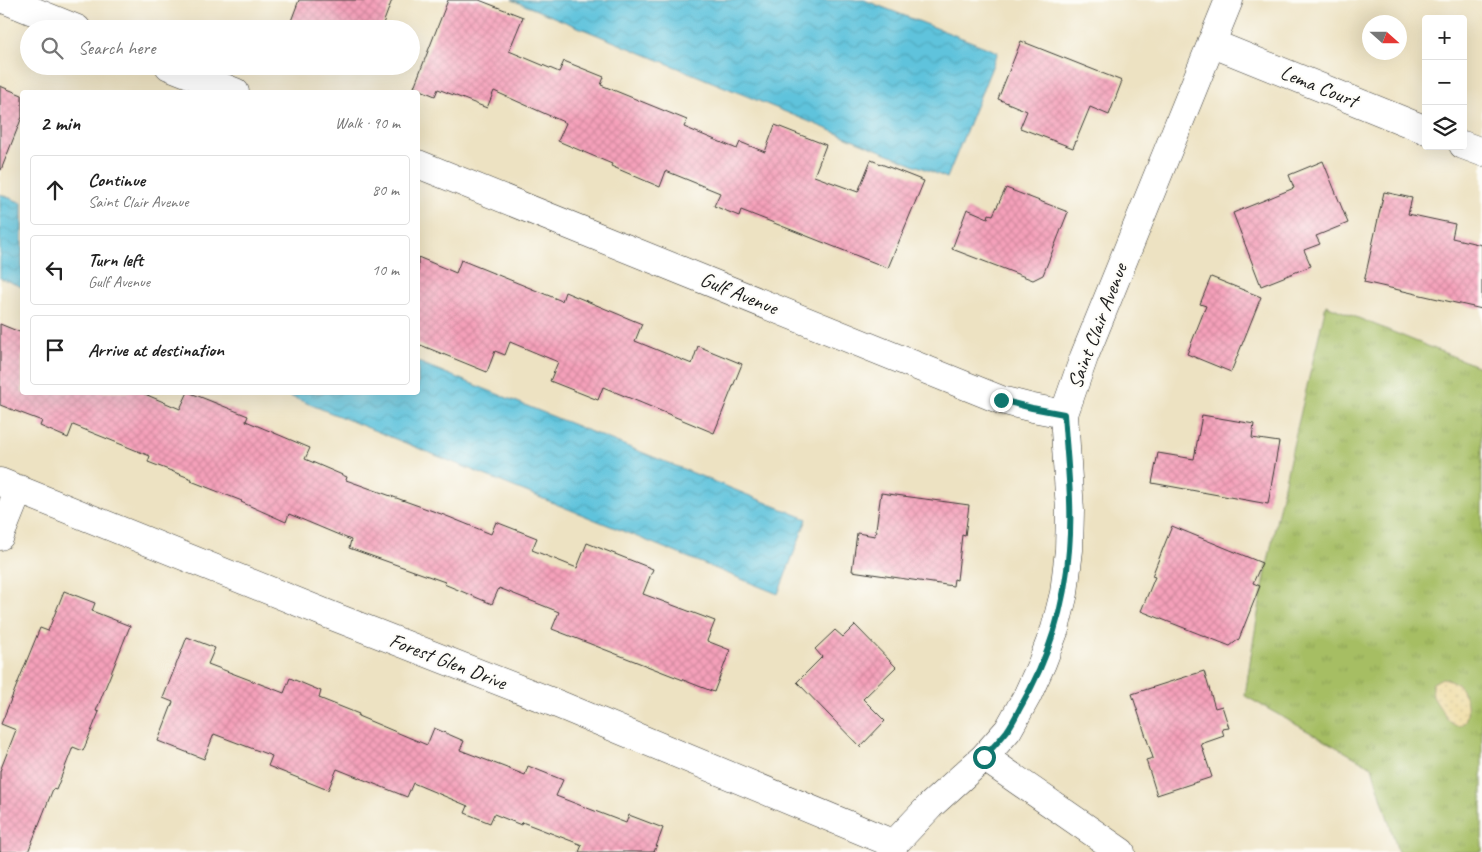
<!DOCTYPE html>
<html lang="en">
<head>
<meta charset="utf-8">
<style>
  :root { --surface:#fff; --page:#f6f6f6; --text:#222; --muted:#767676; --line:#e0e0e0 }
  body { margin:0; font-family:Caveat,sans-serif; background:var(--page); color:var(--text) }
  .controls { position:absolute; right:15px; top:15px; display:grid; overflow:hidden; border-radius:5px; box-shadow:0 5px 20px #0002 }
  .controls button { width:45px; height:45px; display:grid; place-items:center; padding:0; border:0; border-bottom:1px solid var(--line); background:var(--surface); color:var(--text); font:25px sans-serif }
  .compass { position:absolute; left:1362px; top:15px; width:45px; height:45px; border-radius:50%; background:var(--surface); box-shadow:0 5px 20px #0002; rotate:111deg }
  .stop { position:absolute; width:15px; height:15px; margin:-11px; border:4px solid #0f766e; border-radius:50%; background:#fff }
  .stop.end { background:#0f766e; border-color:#fff; box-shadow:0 1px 5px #0008 }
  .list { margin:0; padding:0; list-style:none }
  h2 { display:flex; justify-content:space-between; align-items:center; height:65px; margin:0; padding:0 20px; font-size:21px }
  h2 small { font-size:16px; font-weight:400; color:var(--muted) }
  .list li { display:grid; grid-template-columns:32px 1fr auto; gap:15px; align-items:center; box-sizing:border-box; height:70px; margin:0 10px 10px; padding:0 10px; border:1px solid var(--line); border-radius:5px }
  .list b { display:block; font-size:19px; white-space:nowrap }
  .list p { margin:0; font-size:16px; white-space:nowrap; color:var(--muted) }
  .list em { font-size:16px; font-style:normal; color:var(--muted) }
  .icon { flex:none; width:28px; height:28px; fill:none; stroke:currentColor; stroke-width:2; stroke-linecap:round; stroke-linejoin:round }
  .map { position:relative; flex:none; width:1482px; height:852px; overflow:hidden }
  .search { position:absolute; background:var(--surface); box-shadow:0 5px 20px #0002; left:20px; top:20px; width:400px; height:55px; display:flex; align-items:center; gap:12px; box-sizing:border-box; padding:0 18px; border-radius:28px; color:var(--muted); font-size:19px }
  .panel { position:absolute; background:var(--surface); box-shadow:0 5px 20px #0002; left:20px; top:90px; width:400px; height:305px; border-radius:5px }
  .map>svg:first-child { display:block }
</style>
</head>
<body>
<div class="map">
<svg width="1482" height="852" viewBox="0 0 1482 852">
  <defs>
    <pattern id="grass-tufts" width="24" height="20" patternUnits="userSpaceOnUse" patternTransform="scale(1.25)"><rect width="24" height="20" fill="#a6be64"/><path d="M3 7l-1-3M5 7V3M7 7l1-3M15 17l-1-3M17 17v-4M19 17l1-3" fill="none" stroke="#8ea356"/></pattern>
    <pattern id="sand-dots" width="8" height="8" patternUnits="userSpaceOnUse" patternTransform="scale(1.25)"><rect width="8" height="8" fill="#eeda9e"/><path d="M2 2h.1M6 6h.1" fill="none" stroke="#ccba88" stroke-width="1.8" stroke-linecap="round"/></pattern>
    <pattern id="water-waves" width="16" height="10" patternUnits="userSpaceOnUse" patternTransform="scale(1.25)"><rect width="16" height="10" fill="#5ec3dc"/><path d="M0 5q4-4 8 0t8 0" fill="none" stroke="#51a7bc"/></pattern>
    <pattern id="building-cross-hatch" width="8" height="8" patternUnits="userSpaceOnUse" patternTransform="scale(1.25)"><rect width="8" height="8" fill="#f5a0ba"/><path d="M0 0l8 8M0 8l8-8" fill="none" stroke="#d1899f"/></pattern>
  </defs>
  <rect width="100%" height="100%" fill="#fdfcf7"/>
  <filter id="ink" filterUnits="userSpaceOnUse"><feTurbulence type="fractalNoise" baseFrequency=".02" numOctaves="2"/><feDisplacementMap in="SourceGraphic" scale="10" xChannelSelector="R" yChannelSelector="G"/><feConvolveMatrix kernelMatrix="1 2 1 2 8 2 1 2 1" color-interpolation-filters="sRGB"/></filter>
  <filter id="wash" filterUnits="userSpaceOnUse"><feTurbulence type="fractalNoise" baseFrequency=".0096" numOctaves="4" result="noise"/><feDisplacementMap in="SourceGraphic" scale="20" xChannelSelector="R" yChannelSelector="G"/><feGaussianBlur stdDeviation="1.12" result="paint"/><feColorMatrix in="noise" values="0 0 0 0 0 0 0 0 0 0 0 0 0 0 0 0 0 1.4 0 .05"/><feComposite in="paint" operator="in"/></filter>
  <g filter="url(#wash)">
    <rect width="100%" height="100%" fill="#ede2c2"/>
    <!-- grass -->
    <path fill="url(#grass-tufts)" stroke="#616d40" d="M1326,305L1482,368V852H1398L1372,767L1245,696C1263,564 1296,434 1326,305Z"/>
    <!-- sand -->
    <path fill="url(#sand-dots)" stroke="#857b5d" d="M1442,678C1482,682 1469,757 1442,711C1436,701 1429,695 1433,683Z"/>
    <!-- water -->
    <path fill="url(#water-waves)" stroke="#3d707c" d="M512,0H864L998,52L947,178Z
      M0,194L22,203V287L0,278Z
      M418,362L807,519L778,594L282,393L418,392Z"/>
    <g id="blocks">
      <!-- building -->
      <path fill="url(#building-cross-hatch)" d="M299,0H392L381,29H288Z
        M448,0H479L523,17L509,51L559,72L564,61L604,77L601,85L687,120L684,127L737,149L740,142L765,152L775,125L826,145L814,176L858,192L871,160L924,181L888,268L741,210L739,216L714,206L720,193L666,171L660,187L611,166L612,164L558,141L566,123L494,91L487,108L438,89L435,96L414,87Z
        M1021,41L1122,81L1109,115L1090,107L1073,148L1020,128L1027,111L998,99Z
        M0,86L22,95V117L1,170H0Z
        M1323,161L1348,223L1316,236L1320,244L1304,250L1311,266L1261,286L1233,213L1294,188L1289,175Z
        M1006,188L1068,212L1043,275L1033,280L952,249L967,209L988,218L989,214L993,215Z
        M1384,192L1412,198L1408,214L1455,224L1452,238L1482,245V309L1364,282Z
        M418,257L456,273L461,260L562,301L565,292L642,324L635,341L692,364L698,346L742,364L714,433L603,387L598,400L550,381L558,362L510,342L505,355L495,351L487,372L418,344Z
        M1211,277L1261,297L1231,372L1187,354L1206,306L1200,304Z
        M0,324L22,333V392H140L180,409L188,392L248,416L246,421L310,448L305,459L347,477L346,480L444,515L491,534L496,522L537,538L532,550L577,568L587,543L653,569L643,594L715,621L707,641L730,650L714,692L552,629L559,612L499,588L492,604L444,584L445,582L349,548L351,540L289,514L286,522L241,502L242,501L191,481L192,479L148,462L150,456L73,425L68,438L40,426L42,421L0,405Z
        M1202,415L1254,424L1252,438L1279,442L1268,504L1152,483L1158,453L1194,459Z
        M881,493L969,505L965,536L962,535L957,580L954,579L953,586L852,571L857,533L875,536Z
        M1172,526L1262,563L1253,583L1260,586L1239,639L1230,646L1141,611L1155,577L1152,576Z
        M64,591L95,603L92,611L130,626L96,711L99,712L83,751L73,747L56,790L53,789L28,852H0V771L16,730L1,724L40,628L48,631Z
        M855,625L896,667L863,699L885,721L860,747L797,682L822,657L815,649L835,630L843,637Z
        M187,637L215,648L208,664L284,693L290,678L321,691L319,698L359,714L358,716L427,745L434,728L464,741L460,750L525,775L528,766L563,780L556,796L626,823L629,815L663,828L654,852H579L582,845L522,822L521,825L494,814L490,823L465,813L468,806L413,783L407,797L337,769L328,790L268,766L272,756L214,734L204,759L158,741L173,702L163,698Z
        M1204,671L1215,708L1222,706L1229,728L1222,729L1224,736L1201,744L1212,777L1157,795L1146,760L1153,758L1132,694Z"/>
    </g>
  </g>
  <g filter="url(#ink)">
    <use href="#blocks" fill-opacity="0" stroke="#3b3a35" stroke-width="1"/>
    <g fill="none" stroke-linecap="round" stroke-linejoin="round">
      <defs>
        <path id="minor" d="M6,0L77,29
          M1211,43L1426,130
          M169,66L235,92
          M1463,145L1482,152
          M418,164L1001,400L1033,408L1064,414
          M0,482L335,617L560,705L894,844
          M0,536L19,489
          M984,757L1121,852
          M891,852L894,844L930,806L984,757L1008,730L1027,696L1042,663L1055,629L1064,593L1069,550L1070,511L1064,414L1084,357L1229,0"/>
      </defs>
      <!-- minor casing -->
      <use href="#minor" stroke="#3b3a35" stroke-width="29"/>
      <!-- minor -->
      <use href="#minor" stroke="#fff" stroke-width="28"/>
    </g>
  </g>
  <g fill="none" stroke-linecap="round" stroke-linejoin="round" filter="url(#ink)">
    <!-- route -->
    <path stroke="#0f766e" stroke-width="6" d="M984,757C992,748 1000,740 1007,731C1012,724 1016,716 1020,708C1048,660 1065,606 1069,550C1073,505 1067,459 1064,414L1032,408L1001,400"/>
  </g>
  <g text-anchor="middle" stroke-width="4" stroke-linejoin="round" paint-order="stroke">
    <!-- street labels -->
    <g font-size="21" fill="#1c1c1c" stroke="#fdfcf7">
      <text transform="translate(1319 86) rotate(22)" y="7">Lema Court</text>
      <text transform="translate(739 293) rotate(22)" y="7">Gulf Avenue</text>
      <text transform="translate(1097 326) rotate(-69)" y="7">Saint Clair Avenue</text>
      <text transform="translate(448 661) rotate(21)" y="7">Forest Glen Drive</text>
    </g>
  </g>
</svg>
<div class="controls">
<button>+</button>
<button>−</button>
<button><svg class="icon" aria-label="layers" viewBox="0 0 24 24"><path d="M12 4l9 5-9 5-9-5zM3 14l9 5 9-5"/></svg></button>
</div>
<svg class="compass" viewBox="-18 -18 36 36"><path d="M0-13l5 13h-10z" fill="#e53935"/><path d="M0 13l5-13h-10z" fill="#767676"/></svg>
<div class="stop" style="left:984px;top:757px"></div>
<div class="stop end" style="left:1001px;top:400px"></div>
<div class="search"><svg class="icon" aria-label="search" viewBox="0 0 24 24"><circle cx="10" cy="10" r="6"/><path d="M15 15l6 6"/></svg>Search here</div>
<section class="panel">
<h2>2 min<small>Walk · 90 m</small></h2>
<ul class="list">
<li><svg class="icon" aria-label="ahead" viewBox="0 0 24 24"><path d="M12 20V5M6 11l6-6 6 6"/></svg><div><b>Continue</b><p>Saint Clair Avenue</p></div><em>80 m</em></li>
<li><svg class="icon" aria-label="left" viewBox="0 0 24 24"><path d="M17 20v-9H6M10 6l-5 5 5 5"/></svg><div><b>Turn left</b><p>Gulf Avenue</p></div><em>10 m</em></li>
<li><svg class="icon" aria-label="arrive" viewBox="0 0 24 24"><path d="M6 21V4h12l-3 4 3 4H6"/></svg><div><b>Arrive at destination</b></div></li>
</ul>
</section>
</div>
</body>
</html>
